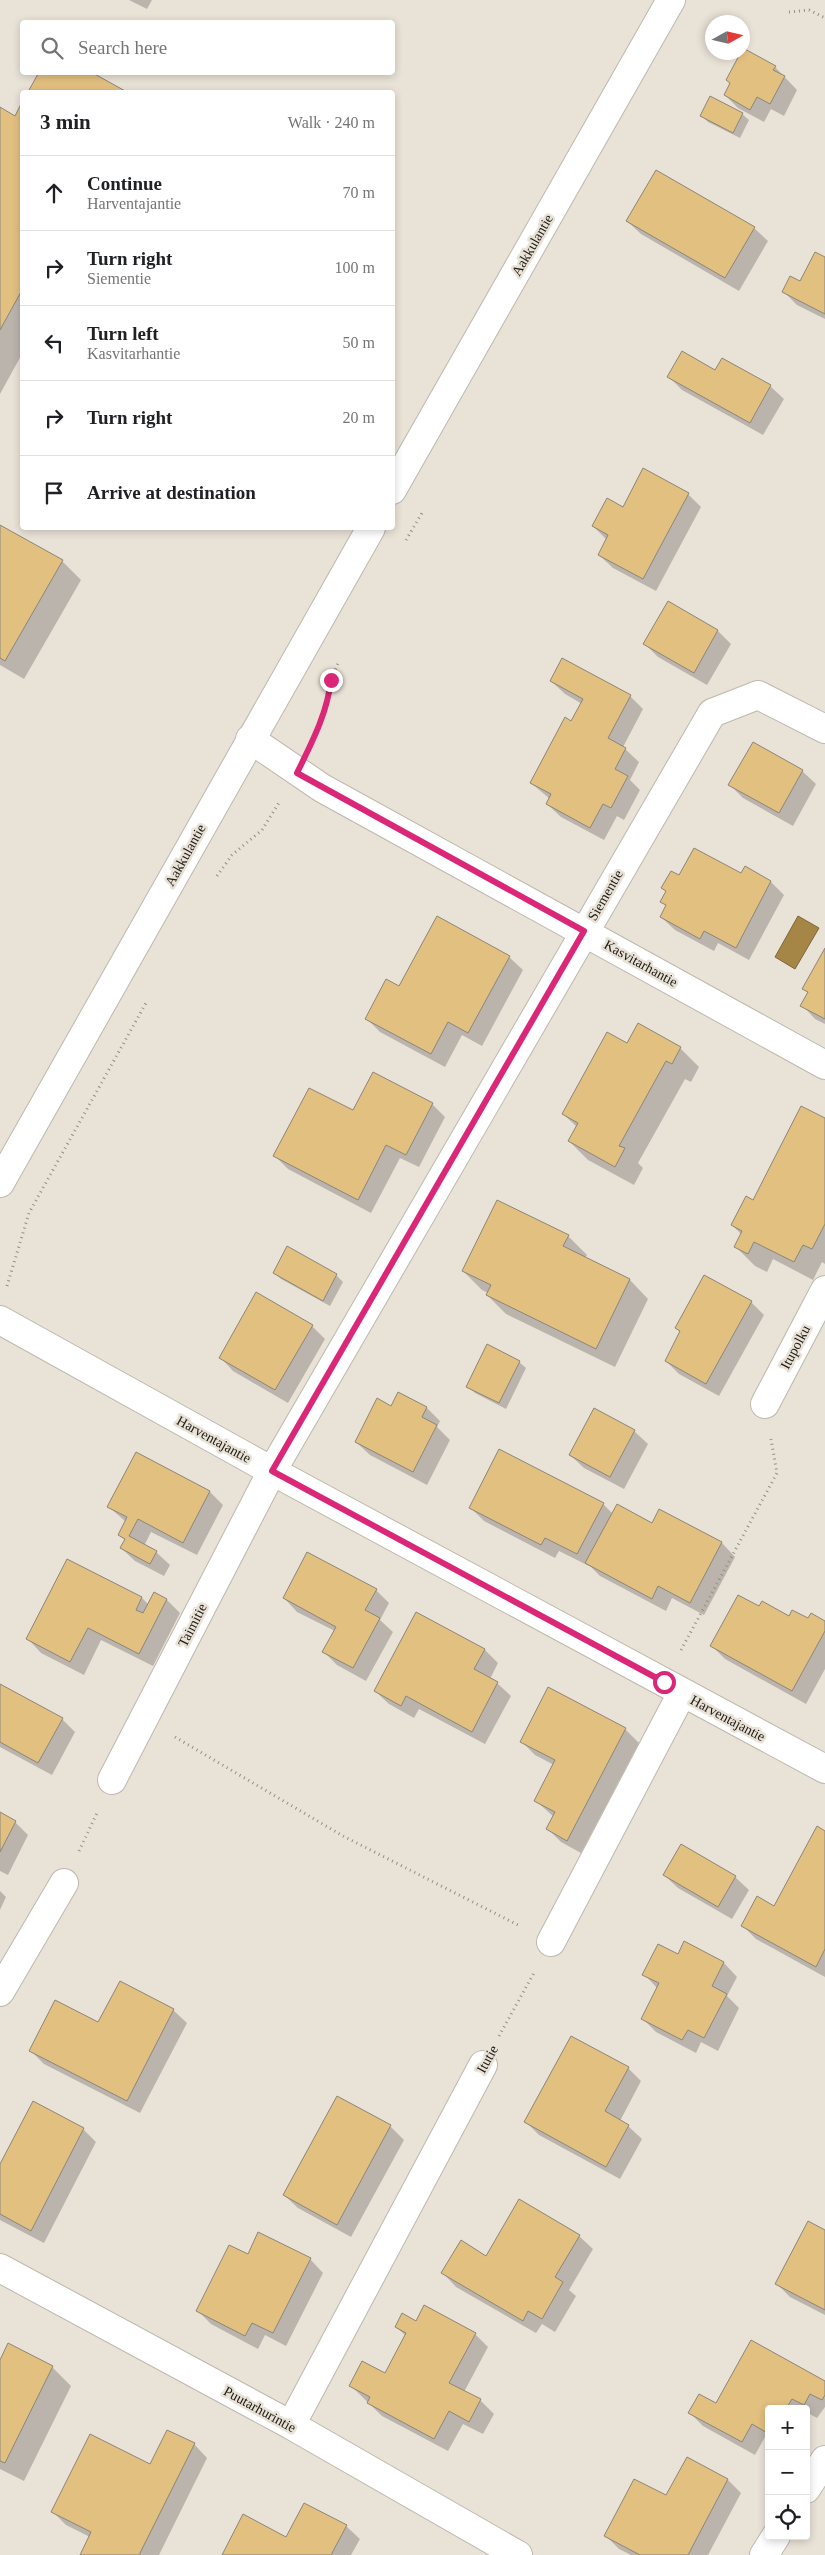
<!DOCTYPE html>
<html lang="en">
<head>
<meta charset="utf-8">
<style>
  :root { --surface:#fff; --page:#f2f2f2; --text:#202124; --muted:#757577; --line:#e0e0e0 }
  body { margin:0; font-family:Georgia,serif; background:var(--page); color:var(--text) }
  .controls { position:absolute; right:15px; bottom:15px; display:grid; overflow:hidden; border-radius:5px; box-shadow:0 2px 8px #0003 }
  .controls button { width:45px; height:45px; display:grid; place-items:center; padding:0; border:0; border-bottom:1px solid var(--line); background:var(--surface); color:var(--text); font:25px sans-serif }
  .compass { position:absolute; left:705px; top:15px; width:45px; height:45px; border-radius:50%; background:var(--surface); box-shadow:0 2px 8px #0003; rotate:82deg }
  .stop { position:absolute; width:15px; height:15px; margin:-11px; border:4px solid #db2777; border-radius:50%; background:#fff }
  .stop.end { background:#db2777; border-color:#fff; box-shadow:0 1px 5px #0008 }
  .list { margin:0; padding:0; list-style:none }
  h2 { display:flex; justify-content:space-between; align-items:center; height:65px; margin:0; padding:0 20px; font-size:21px }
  h2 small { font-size:16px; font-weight:400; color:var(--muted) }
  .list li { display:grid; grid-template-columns:32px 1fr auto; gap:15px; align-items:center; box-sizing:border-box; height:75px; padding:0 20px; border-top:1px solid var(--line) }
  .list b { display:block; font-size:19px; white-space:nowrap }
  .list p { margin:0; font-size:16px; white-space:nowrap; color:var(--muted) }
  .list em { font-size:16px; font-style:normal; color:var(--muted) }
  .icon { flex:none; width:28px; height:28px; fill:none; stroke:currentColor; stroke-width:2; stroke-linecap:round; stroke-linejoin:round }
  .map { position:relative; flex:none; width:825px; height:2555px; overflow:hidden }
  .search { position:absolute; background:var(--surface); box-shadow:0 2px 8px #0003; left:20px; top:20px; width:375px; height:55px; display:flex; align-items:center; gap:12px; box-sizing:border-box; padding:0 18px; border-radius:5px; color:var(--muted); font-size:19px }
  .panel { position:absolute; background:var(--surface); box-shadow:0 2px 8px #0003; left:20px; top:90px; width:375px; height:440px; border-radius:5px }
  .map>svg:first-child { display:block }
</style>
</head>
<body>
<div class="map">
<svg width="825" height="2555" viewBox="0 0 825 2555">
  <rect width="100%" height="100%" fill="#e9e2d7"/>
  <!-- water -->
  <path fill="#a68647" stroke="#7d6639" d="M798,916L819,928L795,969L775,957Z"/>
  <!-- shadow -->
  <path fill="#0003" d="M129,0H152L147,9Z
    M775,67L797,90L784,116L771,109L764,122L738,108L725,95L731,84L727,80Z
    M41,72H89L124,92H30Z
    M22,105V354L0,394V108L16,117Z
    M742,114L749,120L740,138L708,122L701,115Z
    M627,221L754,228L768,241L739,291L641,234Z
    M825,258V319L797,305L784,292L800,283Z
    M716,372L770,386L784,399L763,435L682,390L669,377Z
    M688,494L701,507L656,591L613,568L599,555L607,540L593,526L623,508Z
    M0,526L62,561L81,580L24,679L0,665Z
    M668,603L718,631L731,644L707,685L658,657L645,644Z
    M551,681L630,696L643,709L623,747L639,762L630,780L640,790L624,820L617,816L604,840L561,817L547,804L550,799L531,783L582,704L565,694Z
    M753,743L802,771L816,784L793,826L743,798L730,785Z
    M741,875L771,882L784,895L749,960L718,943L714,951L675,930L661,917L667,907L662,902L667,892L663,888L679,877Z
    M825,951V1024L815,1019L802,1005L808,993L804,989Z
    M509,957L523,970L482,1046L462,1035L445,1067L380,1032L367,1019L400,987Z
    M627,1045L680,1048L699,1067L691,1082L685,1079L638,1163L643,1168L634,1185L588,1160L569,1141L577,1127L563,1114Z
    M432,1104L445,1117L419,1167L400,1158L371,1213L288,1169L275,1156L353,1112Z
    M825,1120V1264L822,1262L813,1280L773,1259L767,1272L755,1266L736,1247L742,1235L732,1225Z
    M568,1236L587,1255L585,1258L630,1280L648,1299L615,1367L506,1314L487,1295L488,1293L482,1290L463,1271Z
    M288,1248L336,1275L343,1282L330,1306L281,1279L274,1273Z
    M751,1302L764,1315L719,1396L679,1374L666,1361L681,1333L677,1328Z
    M312,1326L325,1339L288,1403L233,1371L220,1357Z
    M519,1362L526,1368L506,1409L475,1393L468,1387Z
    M399,1393L427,1408L440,1421L437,1427L450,1440L427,1485L370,1455L356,1442L392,1407Z
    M634,1431L648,1444L624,1489L584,1468L570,1455Z
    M136,1454L210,1492L223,1505L197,1555L151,1532L144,1546L156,1552L170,1565L164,1576L135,1561L121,1548L125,1540L119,1535L126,1522L109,1507Z
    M603,1504L613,1514L653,1525L660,1511L722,1543L735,1557L704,1615L672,1598L666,1611L600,1576L591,1567L559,1551L555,1558L484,1521L470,1507Z
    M376,1590L389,1603L380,1620L393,1632L366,1681L337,1665L324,1652L335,1631L297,1612L284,1598Z
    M142,1598L149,1605L167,1600L180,1613L153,1666L101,1640L84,1675L41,1653L28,1639Z
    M760,1608L789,1617L825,1623V1669L806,1704L725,1659L712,1646Z
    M416,1614L485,1650L498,1663L490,1679L497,1683L511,1696L485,1744L419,1709L414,1718L389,1704L375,1691Z
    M0,1685L62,1719L75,1732L52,1775L0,1747Z
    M549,1689L625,1729L639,1743L581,1853L561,1842L548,1829L554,1817L536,1801L554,1765L535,1755L521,1741Z
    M0,1814L15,1822L28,1835L8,1875L0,1871Z
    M825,1832V1977L756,1939L743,1926L775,1907Z
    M664,1875L735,1877L749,1890L732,1919L678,1888Z
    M0,1891L6,1897L0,1910Z
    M685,1943L724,1963L737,1977L727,1996L739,2008L718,2051L701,2042L696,2053L656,2032L642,2018L657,1988L644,1974L678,1956Z
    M173,2010L187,2023L140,2113L44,2064L30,2050Z
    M628,2068L641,2081L620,2121L628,2126L642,2139L620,2179L539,2135L525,2121Z
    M337,2098L390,2126L404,2140L351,2237L298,2208L284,2195Z
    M83,2129L96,2142L44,2243L0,2220V2167Z
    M825,2232V2315L790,2297L777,2284Z
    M579,2236L593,2249L569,2290L576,2296L555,2332L542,2324L536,2333L456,2287L443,2273L487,2257Z
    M248,2256L310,2259L323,2273L286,2346L265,2335L258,2349L211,2324L198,2311Z
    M416,2323L475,2334L488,2347L464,2392L480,2400L494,2414L483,2434L463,2424L448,2451L382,2416L351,2386L386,2374L406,2336L396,2327Z
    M0,2363L52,2367L71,2386L24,2481L0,2469Z
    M825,2383V2407L817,2418L806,2412V2409H769V2439L765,2437L755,2455L703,2426L690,2413L716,2405Z
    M194,2444L207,2458L159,2555H81L90,2537L66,2525L53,2512Z
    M728,2480L741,2493L708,2555H631L619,2549L606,2536L667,2497Z
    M346,2526L360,2539L351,2555H223L287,2538Z"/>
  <!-- building -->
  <path fill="#e2c080" stroke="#8b857a" d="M743,48L776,66L773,70L785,76L770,104L757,97L750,110L724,95L730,83L726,80Z
    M39,72H91L127,92H28Z
    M710,96L743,113L733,133L700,116Z
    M22,102V290L0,330V107L15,116Z
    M656,170L755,227L725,278L626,221Z
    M815,252L825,257V314L782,292L790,276L800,281Z
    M682,351L715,370L722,358L771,385L750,423L667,377Z
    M643,468L689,493L643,579L598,555L608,535L592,526L607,498L623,507Z
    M0,525L63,560L5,661L0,658Z
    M668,601L718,630L694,673L643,644Z
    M562,658L631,695L608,738L626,748L615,769L628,776L611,808L603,804L590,828L546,804L551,794L530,783L565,717L571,721L583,699L550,681Z
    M753,742L803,770L779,813L728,785Z
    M694,848L741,873L745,866L771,881L736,948L704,931L700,939L660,917L666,905L660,902L666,891L661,888L671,871L679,875Z
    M437,916L510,956L468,1033L448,1022L431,1054L365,1019L386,979L399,986Z
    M825,948V1019L800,1006L808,992L802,989Z
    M638,1023L681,1047L672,1064L666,1061L619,1146L625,1148L615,1167L568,1141L578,1123L562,1114L607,1032L627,1043Z
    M373,1072L433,1103L406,1155L386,1145L358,1200L273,1156L309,1088L353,1110Z
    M801,1106L825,1118V1224L812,1249L803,1245L794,1262L754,1242L748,1254L734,1247L742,1231L731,1225L746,1196L753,1200Z
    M497,1200L569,1235L563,1246L630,1279L596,1349L486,1295L491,1285L462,1271Z
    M287,1246L337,1274L323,1301L273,1273Z
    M704,1275L752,1301L706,1384L665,1361L680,1331L675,1328Z
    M256,1292L313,1325L275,1390L219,1358Z
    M487,1344L520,1361L499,1403L466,1387Z
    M398,1392L427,1407L422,1417L437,1425L413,1472L355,1442L377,1398L391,1406Z
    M594,1408L635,1430L610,1477L569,1455Z
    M499,1449L604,1503L577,1554L545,1538L541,1545L469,1508Z
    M136,1452L210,1491L183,1543L138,1519L129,1536L157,1551L150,1564L120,1548L125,1539L118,1535L127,1517L107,1507Z
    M617,1504L652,1523L659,1509L722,1542L690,1603L658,1586L652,1599L585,1563Z
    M307,1552L377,1589L365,1610L380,1618L353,1668L322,1652L336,1627L283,1598Z
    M67,1559L142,1597L136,1610L143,1613L154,1592L167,1599L139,1654L88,1628L70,1662L26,1639Z
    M738,1595L759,1606L762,1601L789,1616L792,1610L808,1618L811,1613L825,1621V1631L792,1691L710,1646Z
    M416,1612L485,1649L474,1669L498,1682L472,1732L406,1696L401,1706L374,1691Z
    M0,1684L63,1718L38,1763L0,1742Z
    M548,1687L626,1728L567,1841L546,1829L555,1812L534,1801L555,1760L520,1742Z
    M0,1812L16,1821L0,1852Z
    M817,1826L825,1831V1949L816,1967L741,1926L757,1896L774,1906Z
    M681,1844L736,1876L718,1907L663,1875Z
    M684,1941L724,1962L712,1986L727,1994L704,2038L688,2030L682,2040L641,2019L659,1983L642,1975L658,1944L678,1954Z
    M120,1981L174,2009L127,2101L29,2051L55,2000L98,2022Z
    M571,2036L629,2067L605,2111L629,2125L606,2167L524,2122Z
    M337,2096L391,2125L337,2225L283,2195Z
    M33,2101L84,2128L31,2231L0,2214V2164Z
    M519,2199L580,2235L555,2277L563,2282L542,2319L528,2311L523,2321L441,2273L461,2240L486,2256Z
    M808,2221L825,2230V2310L775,2284Z
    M258,2232L311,2258L273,2333L252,2323L245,2336L196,2311L229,2245L248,2254Z
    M424,2305L476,2333L449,2383L481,2399L469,2422L449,2411L434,2439L367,2403L370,2397L349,2386L362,2361L385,2373L406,2333L395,2327L402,2313L416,2321Z
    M751,2340L825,2381V2395L822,2400L810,2394L804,2405L792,2399L786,2409H769V2434L752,2424L742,2442L688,2413L699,2394L716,2403Z
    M8,2343L53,2366L5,2463L0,2461V2360Z
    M167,2430L195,2443L139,2555H80L91,2532L51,2512L90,2434L150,2464Z
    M687,2457L728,2479L688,2555H640L604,2536L634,2479L666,2495Z
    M304,2503L347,2525L331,2555H222L243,2514L286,2537Z"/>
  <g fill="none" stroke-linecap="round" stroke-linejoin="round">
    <defs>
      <path id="minor" d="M250,739L322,788L825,1065
        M0,1320L272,1471L825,1769
        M765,1404L825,1290
        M112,1780L272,1471L712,713L758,695L825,729
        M551,1942L682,1693
        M0,1992L64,1883
        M0,2268L291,2425L518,2555
        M291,2425L483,2065
        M806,2489L825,2460
        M764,2555L776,2536"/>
      <path id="tertiary" d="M392,490L671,0
        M0,1183L371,528"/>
    </defs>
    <!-- minor casing -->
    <use href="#minor" stroke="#beb8ad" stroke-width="30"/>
    <!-- tertiary casing -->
    <use href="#tertiary" stroke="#beb8ad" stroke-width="30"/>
    <!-- path -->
    <path stroke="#948f87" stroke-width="3" stroke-dasharray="1 4" stroke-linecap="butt" d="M789,12L809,10L825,18
      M406,540L422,513
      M312,740L328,702L331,680L339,661
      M217,876L232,855L262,830L280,801
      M7,1286L29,1213L146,1003
      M681,1650L777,1473L771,1439
      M175,1737L343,1836L520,1926
      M79,1851L98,1811
      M499,2036L535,1971"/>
    <!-- minor -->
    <use href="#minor" stroke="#fff" stroke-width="28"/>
    <!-- tertiary -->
    <use href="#tertiary" stroke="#fff" stroke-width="28"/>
  </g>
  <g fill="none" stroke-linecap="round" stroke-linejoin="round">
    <!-- route -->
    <path stroke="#db2777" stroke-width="6" d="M331,680C327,714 312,742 297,773L584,931L272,1471L664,1682"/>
  </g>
  <g text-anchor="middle" stroke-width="5" stroke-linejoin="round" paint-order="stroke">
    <!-- street labels -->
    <g font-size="14" fill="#1e1b17" stroke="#e9e2d7">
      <text transform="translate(532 245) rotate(-60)" y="5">Aakkulantie</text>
      <text transform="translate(185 855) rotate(-61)" y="5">Aakkulantie</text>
      <text transform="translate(605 895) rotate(-60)" y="5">Siementie</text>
      <text transform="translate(641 963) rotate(29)" y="5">Kasvitarhantie</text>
      <text transform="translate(795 1347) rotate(-62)" y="5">Itupolku</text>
      <text transform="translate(214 1439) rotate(29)" y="5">Harventajantie</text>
      <text transform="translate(192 1625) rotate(-63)" y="5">Taimitie</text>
      <text transform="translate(728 1718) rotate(28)" y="5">Harventajantie</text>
      <text transform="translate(487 2059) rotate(-61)" y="5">Itutie</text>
      <text transform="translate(260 2409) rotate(29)" y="5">Puutarhurintie</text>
    </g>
  </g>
</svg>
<div class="controls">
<button>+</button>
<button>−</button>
<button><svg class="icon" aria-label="locate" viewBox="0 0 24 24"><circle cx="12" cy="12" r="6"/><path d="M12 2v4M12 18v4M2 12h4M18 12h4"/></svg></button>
</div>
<svg class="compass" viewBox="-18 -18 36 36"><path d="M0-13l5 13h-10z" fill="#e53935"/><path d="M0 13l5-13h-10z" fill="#757577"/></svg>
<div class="stop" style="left:664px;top:1682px"></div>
<div class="stop end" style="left:331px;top:680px"></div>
<div class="search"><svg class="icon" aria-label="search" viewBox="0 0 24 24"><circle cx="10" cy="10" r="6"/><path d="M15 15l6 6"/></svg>Search here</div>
<section class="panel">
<h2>3 min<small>Walk · 240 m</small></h2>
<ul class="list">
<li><svg class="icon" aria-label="ahead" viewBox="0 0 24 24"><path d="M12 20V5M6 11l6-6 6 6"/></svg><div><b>Continue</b><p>Harventajantie</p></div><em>70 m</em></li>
<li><svg class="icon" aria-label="right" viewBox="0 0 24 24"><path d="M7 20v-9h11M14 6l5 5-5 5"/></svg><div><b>Turn right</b><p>Siementie</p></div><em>100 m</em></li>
<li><svg class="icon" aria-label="left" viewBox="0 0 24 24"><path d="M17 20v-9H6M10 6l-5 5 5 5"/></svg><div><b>Turn left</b><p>Kasvitarhantie</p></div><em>50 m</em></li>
<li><svg class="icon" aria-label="right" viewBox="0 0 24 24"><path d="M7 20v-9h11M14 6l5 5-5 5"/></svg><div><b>Turn right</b></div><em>20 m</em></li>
<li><svg class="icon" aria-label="arrive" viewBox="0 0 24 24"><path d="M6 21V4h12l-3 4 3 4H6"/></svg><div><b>Arrive at destination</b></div></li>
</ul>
</section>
</div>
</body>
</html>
